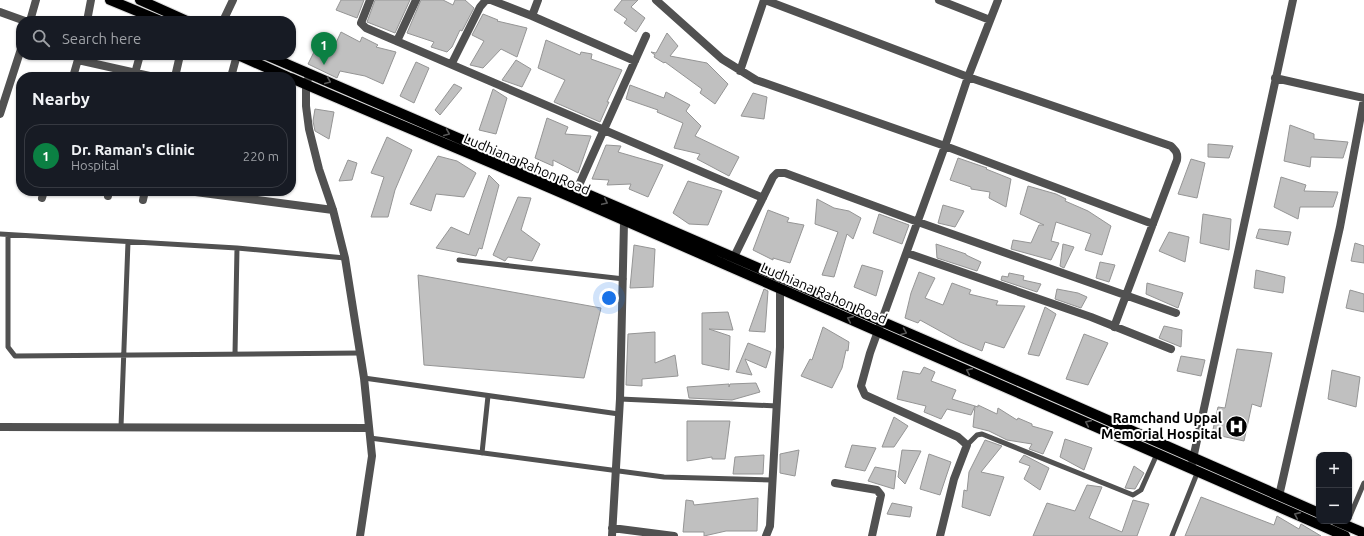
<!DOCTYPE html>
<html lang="en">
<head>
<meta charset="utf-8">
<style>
  :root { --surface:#171b24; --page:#242831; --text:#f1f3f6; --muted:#9ea1a6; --line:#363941; --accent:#0b8043 }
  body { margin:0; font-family:Ubuntu,sans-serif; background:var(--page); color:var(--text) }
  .controls { position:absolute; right:12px; bottom:12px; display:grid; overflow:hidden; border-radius:8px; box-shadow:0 1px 3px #0004 }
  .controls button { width:36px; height:36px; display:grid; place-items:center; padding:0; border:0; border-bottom:1px solid var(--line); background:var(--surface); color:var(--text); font:20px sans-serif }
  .you { position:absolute; left:609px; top:298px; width:14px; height:14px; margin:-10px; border:3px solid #fff; border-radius:50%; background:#1a73e8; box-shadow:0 0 0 6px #1a73e833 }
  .badge { display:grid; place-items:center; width:26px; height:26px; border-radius:50%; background:var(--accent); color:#fff; font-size:13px; font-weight:700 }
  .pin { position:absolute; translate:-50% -33px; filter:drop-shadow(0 1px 2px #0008) }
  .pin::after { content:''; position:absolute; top:21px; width:14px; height:12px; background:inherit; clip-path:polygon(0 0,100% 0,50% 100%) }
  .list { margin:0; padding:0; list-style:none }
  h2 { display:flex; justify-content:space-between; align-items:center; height:52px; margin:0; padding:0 16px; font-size:17px }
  h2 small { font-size:13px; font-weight:400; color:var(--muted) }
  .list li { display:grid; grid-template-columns:26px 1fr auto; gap:12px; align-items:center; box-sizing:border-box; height:64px; margin:0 8px 8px; padding:0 8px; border:1px solid var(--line); border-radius:16px }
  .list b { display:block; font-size:15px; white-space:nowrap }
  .list p { margin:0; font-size:13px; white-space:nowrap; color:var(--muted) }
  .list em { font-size:13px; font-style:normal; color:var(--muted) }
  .icon { flex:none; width:22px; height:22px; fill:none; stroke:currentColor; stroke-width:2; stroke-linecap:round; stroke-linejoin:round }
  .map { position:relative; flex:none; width:1364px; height:536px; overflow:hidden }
  .search { position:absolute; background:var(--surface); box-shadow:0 1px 3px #0004; left:16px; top:16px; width:280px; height:44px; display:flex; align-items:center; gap:10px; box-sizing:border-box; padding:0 14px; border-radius:16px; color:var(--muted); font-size:15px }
  .panel { position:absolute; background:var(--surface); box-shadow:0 1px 3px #0004; left:16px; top:72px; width:280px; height:124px; border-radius:16px }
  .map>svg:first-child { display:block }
</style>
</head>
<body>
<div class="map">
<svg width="1364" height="536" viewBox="0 0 1364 536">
  <rect width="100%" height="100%" fill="#fff"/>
  <!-- building -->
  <path fill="#c0c0c0" stroke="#959595" d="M341,0H364L357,18L336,10Z
    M375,0H410L395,33L367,22Z
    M421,0H443L453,5L455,0H465L474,8L462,31L460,30L452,47L447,52L431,47L434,42L407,33Z
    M622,0H638L631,7L645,18L636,32L624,23L627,19L614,10Z
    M483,14L498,20L497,21L527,28L517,57L501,49L483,68L470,65L484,41L472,35Z
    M341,32L360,42L362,37L378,45L376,47L396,52L383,84L365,76L340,71L337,78L308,64L320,40L334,47Z
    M667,33L678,46L670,56L707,63L728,84L715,104L700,93L702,89L665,62L664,63L654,57L655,55L651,52L656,53Z
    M546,40L580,55L581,52L592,54L591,59L622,70L607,102H609L600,122L554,102L565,80L538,68Z
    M516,60L531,69L522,87L502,80Z
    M416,62L429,68L414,103L400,96Z
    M454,84L462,88L440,115L435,110Z
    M630,85L664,98L666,92L690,105L686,111L701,126L695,136L739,157L729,176L697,159L700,154L674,148L683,123L657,112L658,110L626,99Z
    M493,89L507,98L496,134L479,130Z
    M753,93L767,97L764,119L741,116Z
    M315,109L334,112L329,139L315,131L313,121Z
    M547,118L568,127L565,134L591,136L578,173L553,160V166L535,158Z
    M1290,125L1314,134V139L1348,142L1343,158L1311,157L1310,167L1284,161Z
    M387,137L412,150L395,190L388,217H371L384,177L371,173Z
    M1208,144L1233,146L1229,158L1208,157Z
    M606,145L621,146L618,152L663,165L648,197L629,189L631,184L607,185L609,180L592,179Z
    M438,156L457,161L476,173L464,197L436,194L431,211L410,204Z
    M958,158L987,168L986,169L1011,179L1006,207L989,198L990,192L971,189V187L950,180Z
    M1191,159L1205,163L1197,198L1178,194Z
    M348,160L357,163L352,180L339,181Z
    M489,175L499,185L482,249L479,248L476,256L436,248L451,227L469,235Z
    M1281,177L1306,185L1304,191L1338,192L1333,207H1300L1298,219L1274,207Z
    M688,181L722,191L708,225L689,224L673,213Z
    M1028,186L1056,194L1066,199L1065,201L1088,211L1111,226L1102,255L1085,250L1091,234L1056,222L1051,241L1059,243L1051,260L1011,249L1013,240L1031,243L1039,225H1044L1020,214Z
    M518,197L531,198L521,230L540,244L532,261L508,257L505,261L493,255Z
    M817,199L834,208L849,211L861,218L853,239L847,234L834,277L822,275L838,232L815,224Z
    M943,205L964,211L955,227L938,223Z
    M768,210L789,218L787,222L804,225L790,263L773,258V260L753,250Z
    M879,214L909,225L902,244L873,233Z
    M1203,214L1231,219L1229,250L1200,243Z
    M1259,229L1291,232L1288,245L1256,238Z
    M1169,232L1189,237L1185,262L1159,251Z
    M1355,243L1364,246V263L1351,261Z
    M936,244L966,254V255L981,262L977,271L937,258Z
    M1063,244L1074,247L1064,268L1060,266Z
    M634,245L655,249L653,287L630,288Z
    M1100,262L1115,265L1109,282L1096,278Z
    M862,265L883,271L876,296L854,287Z
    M1256,270L1285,277L1283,293L1254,288Z
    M919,272L935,278L925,298L943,305L952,283L971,290L969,294L998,301L996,305L1025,306L1004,348L985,342L982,351L960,342L920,320L918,323L905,318L911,293Z
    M1009,273L1024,276L1023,280L1041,284L1037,292L1001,280L1002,276L1008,277Z
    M418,275L601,308L584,378L424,365Z
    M1147,283L1183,293L1178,308L1146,294Z
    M764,289L768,291L765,332L749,331Z
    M1057,289L1078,293L1087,297L1081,308L1055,299Z
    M1350,290L1364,294V312L1346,308Z
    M1045,307L1056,314L1039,356L1028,354Z
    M728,312L733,330L709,329L730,336L729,370L702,364V313Z
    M1164,326L1182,330L1181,347L1159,338Z
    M823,327L849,342L848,351L846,350L842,368L832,388L801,376L810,359L812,360Z
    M655,332V363L675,355L678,376L642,379V386L626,385L628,334Z
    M1084,334L1108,343L1088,385L1066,379Z
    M748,343L771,352L766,368L745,359L752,375L736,372Z
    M1237,349L1272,353L1261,407L1252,404L1244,441L1212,434L1218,407L1225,408Z
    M1181,356L1205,360L1201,376L1177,371Z
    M924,367L935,372L931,381L956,390L952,399L975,406L971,415L947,409L941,419L924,412L926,406L897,399L903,371L920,374Z
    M1332,370L1360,377L1356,407L1328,399Z
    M756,383L760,392L732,400L689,398L687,387L729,384V387L730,384Z
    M978,405L997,414L998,408L1017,420L1018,418L1032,424V426L1053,432L1043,454L1029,449L1032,444L1007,440L989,431L973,427L975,406L978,407Z
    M894,417L908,426L894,447H882Z
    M687,421H730L725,459H712V457L687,461Z
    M1065,439L1092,448L1084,470L1060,457Z
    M985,440L1002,446L981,472L1004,477L990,516L962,507L964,490L967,491L969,472Z
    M852,445L876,448L865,471L845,467Z
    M799,450L795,476L780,473V454Z
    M902,450L921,451L905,484L898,477Z
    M929,454L951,462L940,495L920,489Z
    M764,455L763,474H733L735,457Z
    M1024,455L1049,468L1040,490L1024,479L1030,466L1019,462Z
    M1134,466L1144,473L1135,489L1125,488Z
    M875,467L896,471L894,489L868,481Z
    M1087,485L1102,487L1089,518L1122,532L1133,500L1149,504L1137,536H1033L1047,503L1075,511Z
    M1201,497L1274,525L1277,516L1299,529L1301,524L1321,536H1185Z
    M758,498L757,531H726L704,536V532H683L686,500L693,501L694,505Z
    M892,503L912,507L910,517L887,514Z"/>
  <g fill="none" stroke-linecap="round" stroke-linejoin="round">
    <defs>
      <path id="primary" d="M110,0L161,21
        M140,0L187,21
        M238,55L288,77
        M266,55L971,360L1319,513
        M291,78C385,119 479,157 573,198C830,312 1088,423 1345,536
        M1336,521L1364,533"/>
    </defs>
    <!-- primary casing -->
    <use href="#primary" stroke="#dbdbdb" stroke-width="12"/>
    <!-- service -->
    <path stroke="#515151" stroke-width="5" d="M0,234L237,248L345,258
      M8,235V347L15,356L360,353
      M459,260L624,279
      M235,354L237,248
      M364,378L619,414
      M620,399L777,406
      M121,427L128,242
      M370,438L664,477L772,480
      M967,445L977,435L982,434L1133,495L1141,490L1157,454
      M482,453L488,396
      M1349,518L1364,483
      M1172,536L1198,471"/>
    <!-- minor -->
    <path stroke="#515151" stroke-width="8" d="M370,0L361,23L366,28L763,198
      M656,0L722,59L756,80L945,146L1153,224
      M765,0L968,77L1171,146C1176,151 1178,153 1177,160L1114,327
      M939,0L990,20
      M0,12L25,21
      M532,16L538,0
      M30,21L36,0
      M87,21L91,0
      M223,21L233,0
      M397,41L416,0
      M78,60L154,77
      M452,63L480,7L486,0H491L532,16L635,61
      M740,71L764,0
      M73,77L79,56
      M134,77L140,55
      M175,77L180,55
      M231,77L237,55
      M1275,78L1364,98
      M308,79L306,85V106L309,129L319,169L333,210L345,258L364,378L372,456L360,536
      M0,114L21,49
      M188,191L333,210
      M575,194L646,36
      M108,196L109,191
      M42,198L44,191
      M143,200L145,191
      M907,253L1091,317L1171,349
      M734,257L773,177L777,173H785L918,222L1176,313
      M0,427L369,428
      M1191,468L1293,0
      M835,483L877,490L881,495L872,536
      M1279,496L1340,227L1364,99
      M612,528L674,536
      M612,536L620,399L624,222
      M766,536L770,526L780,347V289
      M940,536L954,479L967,445L958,437L865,395L861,386L870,353L945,146L968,77L998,0"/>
    <!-- primary -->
    <use href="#primary" stroke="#000" stroke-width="10"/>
  </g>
  <!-- one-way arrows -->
  <defs><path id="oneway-chevron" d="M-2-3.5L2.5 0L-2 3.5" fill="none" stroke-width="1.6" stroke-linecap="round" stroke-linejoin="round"/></defs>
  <g stroke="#595959">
    <use href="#oneway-chevron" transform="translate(328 81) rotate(23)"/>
    <use href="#oneway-chevron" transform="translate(447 133) rotate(23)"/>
    <use href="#oneway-chevron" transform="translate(605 202) rotate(25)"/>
    <use href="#oneway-chevron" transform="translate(850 319) rotate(-156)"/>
    <use href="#oneway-chevron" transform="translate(904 332) rotate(23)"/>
    <use href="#oneway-chevron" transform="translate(969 371) rotate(-156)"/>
    <use href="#oneway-chevron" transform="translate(1088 423) rotate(-156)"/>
    <use href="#oneway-chevron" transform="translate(1297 515) rotate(-156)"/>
  </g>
  <!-- icons -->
  <defs>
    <symbol id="hospital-disc" viewBox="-11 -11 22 22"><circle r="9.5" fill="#000" stroke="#fff"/><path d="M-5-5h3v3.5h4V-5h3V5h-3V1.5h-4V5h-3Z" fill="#fff"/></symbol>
  </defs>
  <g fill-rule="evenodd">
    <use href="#hospital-disc" x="1224" y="414" width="25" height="25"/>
  </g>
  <g text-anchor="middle" stroke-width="4" stroke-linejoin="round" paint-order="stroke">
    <!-- street labels -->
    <g font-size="14" fill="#000" stroke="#fff">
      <text transform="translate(527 164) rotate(23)" y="5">Ludhiana Rahon Road</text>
      <text transform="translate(824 293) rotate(23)" y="5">Ludhiana Rahon Road</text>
    </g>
    <!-- poi labels -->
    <g font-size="14" font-weight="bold" fill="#000" stroke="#fff" text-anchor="end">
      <text x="1222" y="423">Ramchand Uppal<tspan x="1222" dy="16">Memorial Hospital</tspan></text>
    </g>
  </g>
</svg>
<div class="controls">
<button>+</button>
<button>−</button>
</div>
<div class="you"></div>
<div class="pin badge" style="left:324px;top:65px">1</div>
<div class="search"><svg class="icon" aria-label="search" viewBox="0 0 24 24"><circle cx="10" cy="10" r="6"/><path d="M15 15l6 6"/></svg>Search here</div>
<section class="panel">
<h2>Nearby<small></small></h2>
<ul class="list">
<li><span class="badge">1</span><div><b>Dr. Raman's Clinic</b><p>Hospital</p></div><em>220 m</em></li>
</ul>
</section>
</div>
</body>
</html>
